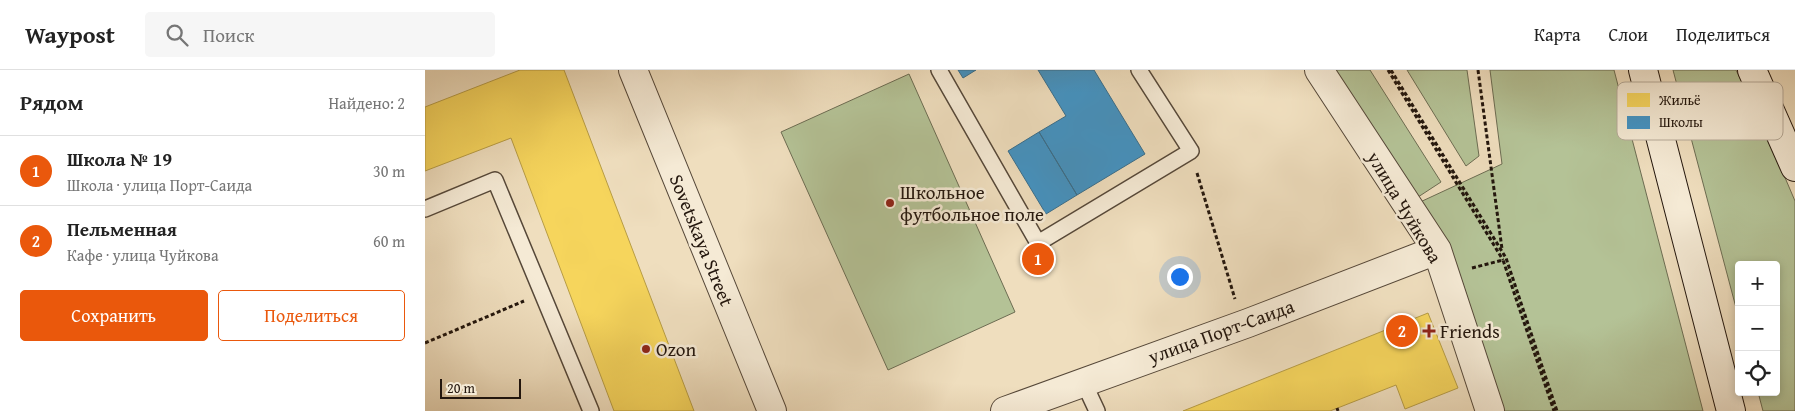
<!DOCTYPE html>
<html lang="ru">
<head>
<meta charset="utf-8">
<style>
  :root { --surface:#fff; --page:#f6f6f6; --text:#222; --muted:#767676; --line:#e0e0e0; --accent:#ea580c }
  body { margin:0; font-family:"Gentium Book Plus",serif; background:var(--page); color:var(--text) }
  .controls { position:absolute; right:15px; bottom:15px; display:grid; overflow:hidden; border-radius:5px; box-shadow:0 2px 8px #0003 }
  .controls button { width:45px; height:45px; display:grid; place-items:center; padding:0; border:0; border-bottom:1px solid var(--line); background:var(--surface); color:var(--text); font:25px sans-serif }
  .scale { position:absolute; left:15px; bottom:12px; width:81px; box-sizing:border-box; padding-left:5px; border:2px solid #23160d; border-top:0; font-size:14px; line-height:18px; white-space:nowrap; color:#23160d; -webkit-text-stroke:4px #f5ead5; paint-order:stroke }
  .you { position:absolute; left:754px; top:206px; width:18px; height:18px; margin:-12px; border:4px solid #fff; border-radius:50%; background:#1a73e8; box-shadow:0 0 0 8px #1a73e833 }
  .badge { display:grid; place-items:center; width:32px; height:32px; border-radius:50%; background:var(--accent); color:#fff; font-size:16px; font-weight:700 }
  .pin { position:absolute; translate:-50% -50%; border:2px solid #fff; box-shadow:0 1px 5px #0006 }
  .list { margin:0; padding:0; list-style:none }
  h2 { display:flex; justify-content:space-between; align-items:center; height:65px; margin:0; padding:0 20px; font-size:21px }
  h2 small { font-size:16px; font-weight:400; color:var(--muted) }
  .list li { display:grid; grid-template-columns:32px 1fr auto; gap:15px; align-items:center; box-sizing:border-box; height:70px; padding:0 20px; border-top:1px solid var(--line) }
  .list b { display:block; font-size:19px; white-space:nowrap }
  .list p { margin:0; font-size:16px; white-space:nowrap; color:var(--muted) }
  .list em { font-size:16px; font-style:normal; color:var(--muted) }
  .actions { display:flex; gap:10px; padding:15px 20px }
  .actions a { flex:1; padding:11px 0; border:1px solid var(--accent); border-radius:5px; text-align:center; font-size:18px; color:var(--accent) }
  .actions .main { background:var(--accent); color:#fff }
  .icon { flex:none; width:28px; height:28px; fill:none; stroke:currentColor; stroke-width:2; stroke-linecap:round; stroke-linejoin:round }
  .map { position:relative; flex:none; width:1370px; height:341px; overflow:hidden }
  header { display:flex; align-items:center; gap:30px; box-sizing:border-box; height:70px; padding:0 25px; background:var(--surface); border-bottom:1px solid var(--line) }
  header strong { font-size:24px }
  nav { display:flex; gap:28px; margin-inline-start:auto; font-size:18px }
  .search { width:350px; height:45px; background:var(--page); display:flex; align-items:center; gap:12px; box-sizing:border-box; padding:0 18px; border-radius:5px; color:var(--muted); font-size:19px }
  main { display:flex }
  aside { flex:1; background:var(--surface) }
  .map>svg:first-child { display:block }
</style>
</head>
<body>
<header>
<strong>Waypost</strong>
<div class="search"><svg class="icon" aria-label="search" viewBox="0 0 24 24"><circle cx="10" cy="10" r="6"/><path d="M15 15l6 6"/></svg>Поиск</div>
<nav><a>Карта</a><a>Слои</a><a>Поделиться</a></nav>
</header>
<main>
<aside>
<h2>Рядом<small>Найдено: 2</small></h2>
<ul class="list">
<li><span class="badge">1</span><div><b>Школа № 19</b><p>Школа · улица Порт-Саида</p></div><em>30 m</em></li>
<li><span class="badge">2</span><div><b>Пельменная</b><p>Кафе · улица Чуйкова</p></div><em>60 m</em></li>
</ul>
<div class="actions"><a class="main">Сохранить</a><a>Поделиться</a></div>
</aside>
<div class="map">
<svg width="1370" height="341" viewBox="0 0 1370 341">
  <rect width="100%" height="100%" fill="#efdebe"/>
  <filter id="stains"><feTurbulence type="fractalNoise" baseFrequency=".004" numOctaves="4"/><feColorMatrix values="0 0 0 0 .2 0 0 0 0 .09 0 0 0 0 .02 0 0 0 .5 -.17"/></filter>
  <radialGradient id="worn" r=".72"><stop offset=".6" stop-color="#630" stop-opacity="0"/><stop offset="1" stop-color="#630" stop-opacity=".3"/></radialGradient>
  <!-- green -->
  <path fill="#b4c296" stroke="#6c6c52" d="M908,0H945L1016,112L990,129Z
    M982,0H1042L1054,86L1041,96Z
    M1065,0H1189L1278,341H1079L1037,211L993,133L1077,94Z
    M1248,0H1311L1335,49L1370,131V341H1338L1333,322H1351V195H1314V249Z
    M484,4L590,242L463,300L356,62Z"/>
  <!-- homes -->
  <path fill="#f6d55c" stroke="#b79c44" d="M95,0H139L269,341H189L86,68L0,101V37Z
    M1003,243L1033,318L980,339L971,315L905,341H758Z"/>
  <!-- schools -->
  <path fill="#4393c3" stroke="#396e8c" d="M533,0H551L538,8Z
    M613,0H669L720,84L652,125L614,62L641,46Z
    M614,62L652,125L621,144L583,81Z"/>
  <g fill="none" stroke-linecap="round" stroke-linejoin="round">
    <defs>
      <path id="service" d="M514,0L613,173L766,81L714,0
        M0,139L70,110L166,341
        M658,311L672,341"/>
      <path id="minor" d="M894,0L1012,180L1065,341
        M580,341L823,253L1012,180"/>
      <path id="tertiary" d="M208,0L347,341"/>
      <path id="secondary" d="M1218,0L1306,341
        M1327,0L1370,97"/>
    </defs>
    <!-- service casing -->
    <use href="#service" stroke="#564839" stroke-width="18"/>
    <!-- minor casing -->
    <use href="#minor" stroke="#564839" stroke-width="30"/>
    <!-- tertiary casing -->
    <use href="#tertiary" stroke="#564839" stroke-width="30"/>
    <!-- secondary casing -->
    <use href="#secondary" stroke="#23160d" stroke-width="30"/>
    <!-- path -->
    <path stroke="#23160d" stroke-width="3" stroke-dasharray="4 2.5" stroke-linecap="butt" d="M963,0L1078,190
      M966,0L1081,188L1132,341
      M1053,0L1077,179
      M772,103L810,229
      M1047,198L1078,190L1129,341
      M0,273L99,231
      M912,338L913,341"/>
    <!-- service -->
    <use href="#service" stroke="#f5ead5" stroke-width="15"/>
    <!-- minor -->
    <use href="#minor" stroke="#f5ead5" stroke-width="28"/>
    <!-- tertiary -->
    <use href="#tertiary" stroke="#f5ead5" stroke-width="28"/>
    <!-- secondary -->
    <use href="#secondary" stroke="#f5ead5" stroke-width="28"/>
  </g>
  <!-- markers -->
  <g fill="#8f2418" stroke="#f5ead5" stroke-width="2">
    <circle cx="465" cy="133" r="5"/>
    <path d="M1001.5 253.5h5v5h5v5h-5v5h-5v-5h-5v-5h5z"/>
    <circle cx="221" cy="279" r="5"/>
  </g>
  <g text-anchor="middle" stroke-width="5" stroke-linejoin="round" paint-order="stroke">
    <!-- poi labels -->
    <g font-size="19" fill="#23160d" stroke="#f5ead5" text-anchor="start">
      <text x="475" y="129">Школьное<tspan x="475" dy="22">футбольное поле</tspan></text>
      <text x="1015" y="268">Friends</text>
      <text x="231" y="286">Ozon</text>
    </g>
    <!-- street labels -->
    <g font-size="19" fill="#23160d" stroke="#f5ead5">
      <text transform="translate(980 137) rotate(59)" y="7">улица Чуйкова</text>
      <text transform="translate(277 170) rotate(68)" y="7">Sovetskaya Street</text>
      <text transform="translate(796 261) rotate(-20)" y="7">улица Порт-Саида</text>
    </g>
  </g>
  <!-- legend -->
  <rect x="1192" y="12" width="166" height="58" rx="8" fill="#f5ead5" stroke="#b6aa99" stroke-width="1"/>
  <rect x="1202" y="23" width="23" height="14" fill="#f6d55c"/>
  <rect x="1202" y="46" width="23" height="13" fill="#4393c3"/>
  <g font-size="14" fill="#23160d">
    <text x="1234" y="35">Жильё</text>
    <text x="1234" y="57">Школы</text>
  </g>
  <rect width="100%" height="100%" filter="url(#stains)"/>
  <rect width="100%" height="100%" fill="url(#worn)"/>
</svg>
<div class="controls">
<button>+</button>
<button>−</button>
<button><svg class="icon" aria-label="locate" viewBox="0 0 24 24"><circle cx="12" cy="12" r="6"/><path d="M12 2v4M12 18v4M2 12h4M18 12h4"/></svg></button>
</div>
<div class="scale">20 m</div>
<div class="you"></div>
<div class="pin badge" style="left:613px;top:189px">1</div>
<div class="pin badge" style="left:977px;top:261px">2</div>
</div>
</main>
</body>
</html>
